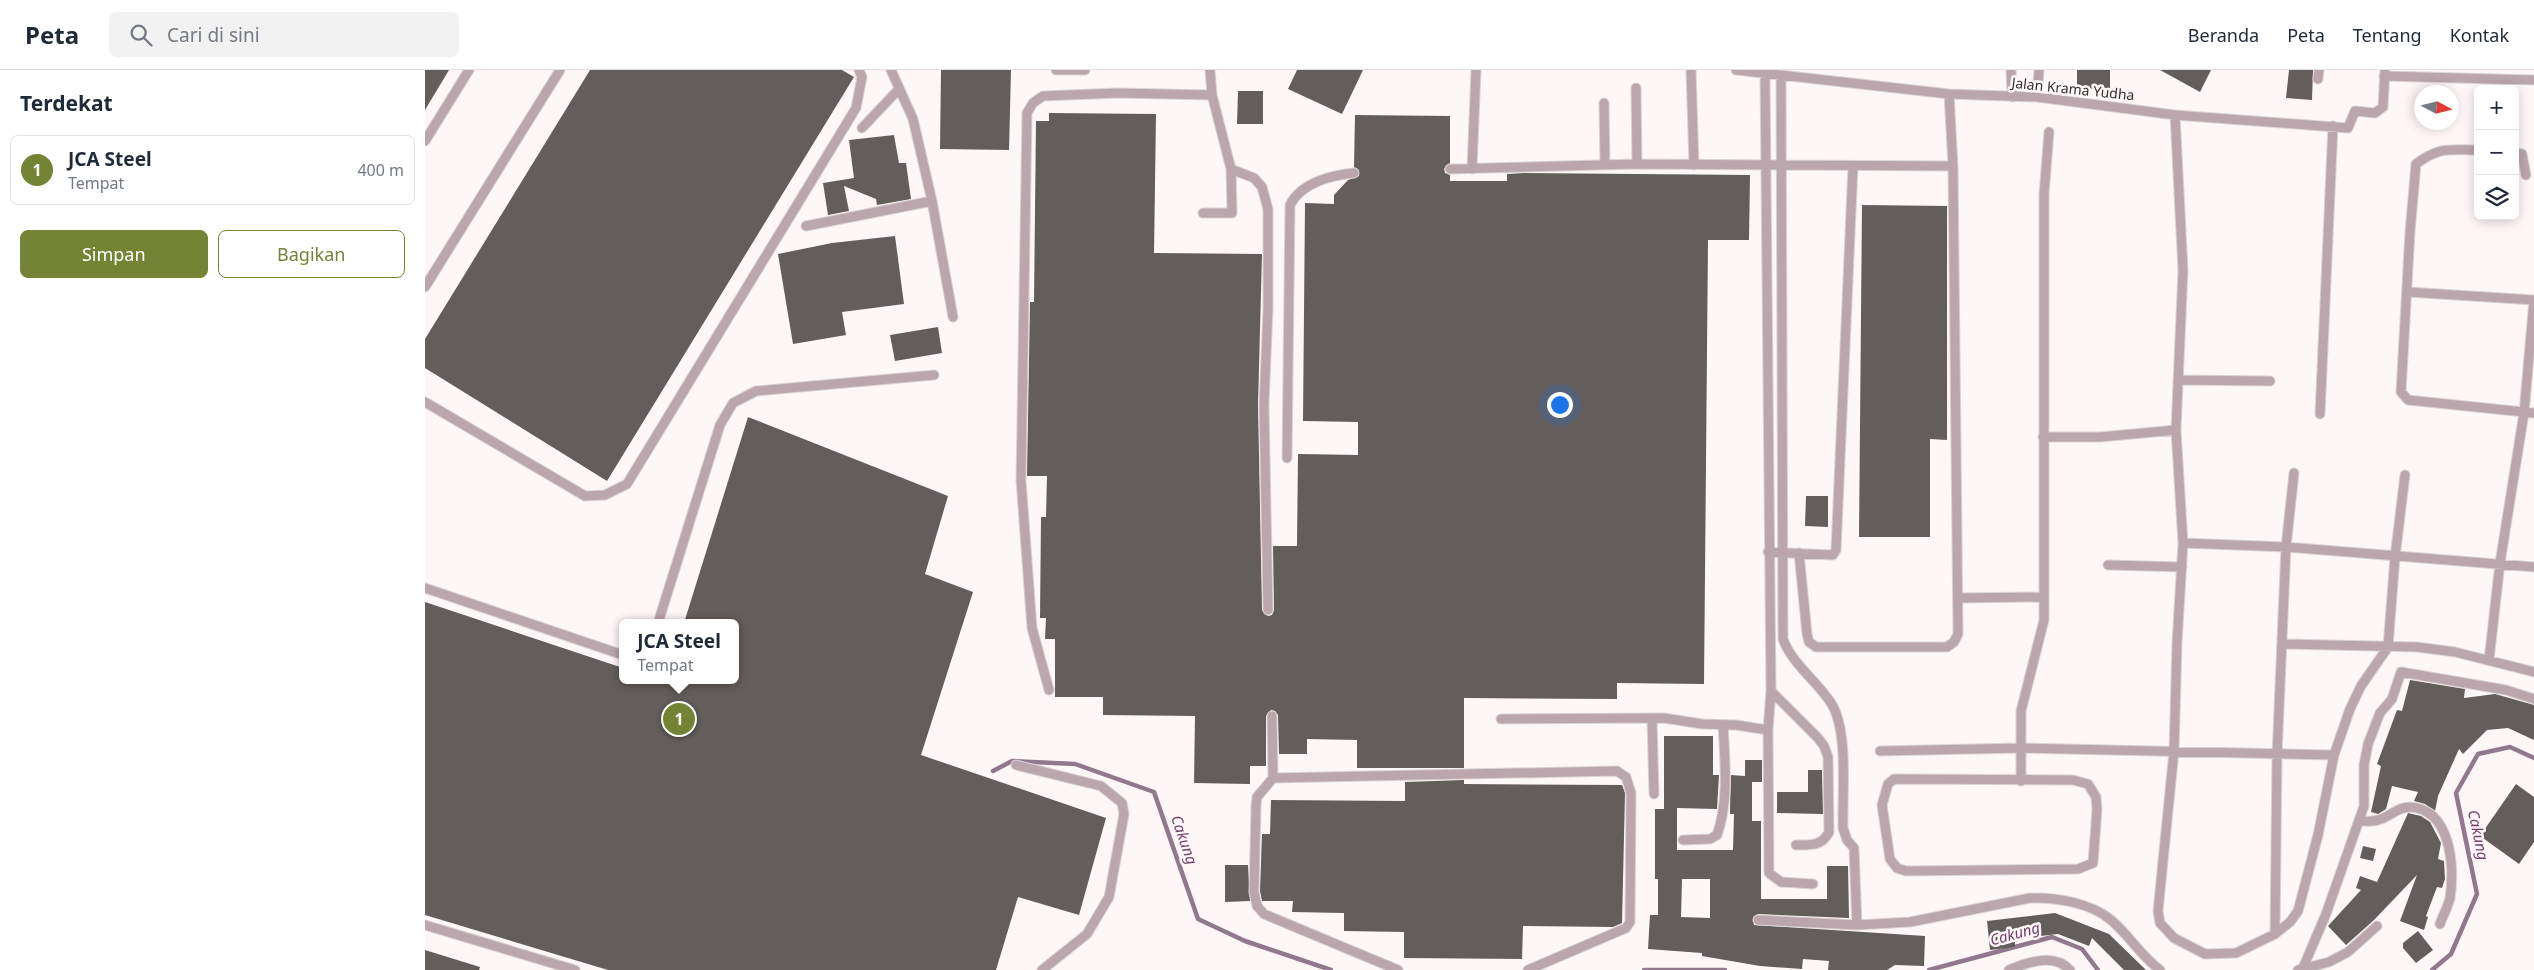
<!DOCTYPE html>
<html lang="id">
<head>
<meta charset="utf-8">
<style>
  :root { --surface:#fff; --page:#f2f2f3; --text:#1f2937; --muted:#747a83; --line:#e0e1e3; --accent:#738535 }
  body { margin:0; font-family:"Noto Sans",sans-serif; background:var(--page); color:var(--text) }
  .controls { position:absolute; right:15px; top:15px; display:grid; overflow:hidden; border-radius:8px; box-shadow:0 2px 12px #0003 }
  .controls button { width:45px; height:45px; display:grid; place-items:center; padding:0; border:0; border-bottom:1px solid var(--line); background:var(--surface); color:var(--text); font:25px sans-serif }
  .compass { position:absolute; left:1989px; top:15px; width:45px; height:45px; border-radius:50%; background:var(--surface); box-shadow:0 2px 12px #0003; rotate:97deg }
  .you { position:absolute; left:1134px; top:334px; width:18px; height:18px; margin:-12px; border:4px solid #fff; border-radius:50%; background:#1a73e8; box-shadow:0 0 0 8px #1a73e833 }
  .badge { display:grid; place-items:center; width:32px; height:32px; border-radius:50%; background:var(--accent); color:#fff; font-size:16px; font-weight:700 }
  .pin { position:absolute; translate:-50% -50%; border:2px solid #fff; box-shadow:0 1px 5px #0006 }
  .popup { position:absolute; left:194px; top:549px; width:120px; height:65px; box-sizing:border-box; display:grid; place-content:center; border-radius:8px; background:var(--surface); filter:drop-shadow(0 1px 4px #0005); font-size:16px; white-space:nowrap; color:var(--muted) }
  .popup b { font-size:19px; color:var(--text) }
  .popup::after { content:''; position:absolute; left:50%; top:100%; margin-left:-10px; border:10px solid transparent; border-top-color:var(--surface) }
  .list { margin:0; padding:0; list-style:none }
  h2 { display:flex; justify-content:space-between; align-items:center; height:65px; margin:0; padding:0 20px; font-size:21px }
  h2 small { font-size:16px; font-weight:400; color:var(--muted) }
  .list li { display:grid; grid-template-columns:32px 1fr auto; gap:15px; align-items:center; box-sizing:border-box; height:70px; margin:0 10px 10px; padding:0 10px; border:1px solid var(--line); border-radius:8px }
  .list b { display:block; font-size:19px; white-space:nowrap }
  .list p { margin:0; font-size:16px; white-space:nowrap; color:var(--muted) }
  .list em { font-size:16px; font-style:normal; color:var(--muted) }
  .actions { display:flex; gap:10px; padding:15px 20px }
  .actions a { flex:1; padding:11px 0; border:1px solid var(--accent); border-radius:8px; text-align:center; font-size:18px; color:var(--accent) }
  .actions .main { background:var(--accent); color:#fff }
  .icon { flex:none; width:28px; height:28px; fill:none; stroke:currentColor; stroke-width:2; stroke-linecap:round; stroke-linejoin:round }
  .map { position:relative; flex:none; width:2109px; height:900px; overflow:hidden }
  header { display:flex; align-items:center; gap:30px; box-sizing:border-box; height:70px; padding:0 25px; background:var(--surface); border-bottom:1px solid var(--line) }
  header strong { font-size:24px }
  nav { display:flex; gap:28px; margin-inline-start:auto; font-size:18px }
  .search { width:350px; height:45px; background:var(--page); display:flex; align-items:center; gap:12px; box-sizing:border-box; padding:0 18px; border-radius:8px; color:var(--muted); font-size:19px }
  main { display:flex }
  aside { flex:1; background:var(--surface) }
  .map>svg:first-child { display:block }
</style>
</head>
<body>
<header>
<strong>Peta</strong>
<div class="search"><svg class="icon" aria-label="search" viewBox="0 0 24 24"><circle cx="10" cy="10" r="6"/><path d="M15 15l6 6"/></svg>Cari di sini</div>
<nav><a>Beranda</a><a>Peta</a><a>Tentang</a><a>Kontak</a></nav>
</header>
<main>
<aside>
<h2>Terdekat<small></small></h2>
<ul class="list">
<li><span class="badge">1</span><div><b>JCA Steel</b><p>Tempat</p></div><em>400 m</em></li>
</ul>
<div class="actions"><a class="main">Simpan</a><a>Bagikan</a></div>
</aside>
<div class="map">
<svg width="2109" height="900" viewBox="0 0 2109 900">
  <rect width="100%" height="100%" fill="#fff6f7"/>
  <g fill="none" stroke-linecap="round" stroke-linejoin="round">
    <!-- stream -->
    <path stroke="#92788c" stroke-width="4.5" d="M568,701L587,691L650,694L729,722L773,849L820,871L906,900
      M1219,900H1300
      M1504,900L1627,867L1657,879L1673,900
      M2007,900L2026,884L2052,824L2031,723L2053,684L2085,677L2109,688"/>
  </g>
  <!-- building -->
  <path fill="#635d5b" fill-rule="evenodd" d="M0,0H24L0,40Z
    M165,0H417L429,7L182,411L0,298V269Z
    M516,0H586L584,80L515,79Z
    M872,0H938L917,44L863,19Z
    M1652,0H1685V19L1652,18Z
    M1735,0H1786L1775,22Z
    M1864,0H1888L1887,30L1861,28Z
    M813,21H838V54H812Z
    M624,43L731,44L729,183L837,184L833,335L837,540L843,546L847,545L849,540L848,476H872L873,384L933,385V352L878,351L880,133L909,134V125L923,110L934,106V100L929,97L930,45L1025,46V93L1019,99L1020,103L1025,105V111H1082V104L1099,103L1325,105L1324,170H1283L1279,614L1192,613V629L1039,628V698H932V670L882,669V684H854L853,645L850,641L846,640L841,646V696H825V714L769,713L770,646L678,645V627H630V569H620L621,548H615L616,447H621L622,406H602L605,232H609L611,51H624Z
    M469,65L474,93H481L486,129L452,135L451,129L419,116L424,141L403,145L398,113L429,108L424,70Z
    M1437,135L1522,136V370L1505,369V467H1434Z
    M470,166L479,234L417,242L421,265L368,274L353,184L407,173Z
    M513,257L517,283L470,291L465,265Z
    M323,347L523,426L500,504L548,522L496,685L681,748L654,845L593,827L571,900H183L0,845V532L198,598V610H310V553H259Z
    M1381,426H1403V457L1380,456Z
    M1985,610L2040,619L2039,628L2070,624L2109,635V670L2083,658L2062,660L2038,684L2034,679L2013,726L2010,741L2000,734L1989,731L1993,722L1967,716L1961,739L1953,744L1946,742L1956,696L1952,694L1972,640L1977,641Z
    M1239,666H1288V705H1294L1292,739L1252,738V780H1308L1309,744H1305V739L1306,705L1320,706V690H1337V712H1327V751H1336V829H1402V796H1423L1424,848L1333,844L1328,847L1329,855L1500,866L1499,896L1470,895L1462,900H1403L1404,891L1378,889L1377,899L1335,896L1277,886V883L1223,879L1225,845H1233V809H1230V739H1239ZM1257,809H1285V848L1256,847Z
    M1383,700H1397L1398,744L1352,743V722H1383Z
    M1039,710V714L1197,715L1200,723L1197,853L1188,857L1098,856L1097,889L979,888V862L919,861V843L867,842L868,831H837L835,821L837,764H845L846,730L980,731V712Z
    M2091,714L2109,727V772L2094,794L2055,766Z
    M1983,743L1996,746L2005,752L2016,773L2013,789L2019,791L2020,809L2017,818L2012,817L2001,846L2003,847L1999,860L1975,851L1992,805L1949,850L1921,875L1903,856L1936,820L1931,818L1935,806L1952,812Z
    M1938,776L1951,779L1948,791L1935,788Z
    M800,795H823L825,831L800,832Z
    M1630,843L1684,864L1721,900H1699L1667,868L1664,876L1633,864L1599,868L1590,872V877L1565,880L1562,851Z
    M1993,861L2008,880L1991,893L1978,878V873Z
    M0,880L55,897L54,900H0Z"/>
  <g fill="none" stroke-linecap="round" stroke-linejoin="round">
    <defs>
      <path id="lane" d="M466,0L488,49L507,131L528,247
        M631,0H660
        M785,0L787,25L806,99L829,108L837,117L843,139V238L839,335L843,540
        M1266,0L1269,95
        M1311,0L1524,24L1612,27L1750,45L1923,58L1930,41L1950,43L1958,37L1960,0
        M1586,0L1587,27
        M1340,4L1346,621L1393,668L1399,676L1403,687L1404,762C1397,776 1386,775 1371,775
        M1356,6L1358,569C1367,594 1392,611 1406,633C1424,661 1417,725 1418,758L1422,770L1429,778L1432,855
        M1959,6L2109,10
        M1893,9L1894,0
        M1211,18L1212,94
        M1524,24L1528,96
        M1612,27L1614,0
        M1179,33L1180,95
        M1750,45L1758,200L1751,360L1758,473L1752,573L1749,681L1733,841L1735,853L1749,868L1780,884L1811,883L1850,864L1865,852L1873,841L1893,765L1909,685L1925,639L1936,616L1963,577L1970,487L1980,405
        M437,58L474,19
        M0,71L44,0
        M2053,80C2024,80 2015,76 1991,94L1985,162L1976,322L1983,330L2109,343
        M2090,83L2097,84L2101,105
        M1025,99L1212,94L1528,96L1533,564L1529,572L1522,577H1391L1384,572L1382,564L1374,483
        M1047,99L1051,0
        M778,143H807L806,99
        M381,156L507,131
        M0,217L135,0
        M1983,222L2109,230
        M1753,310L1845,311
        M0,332L160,426L180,425L202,414L431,38L437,7L434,0
        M1895,344L1908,56
        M1618,367H1675L1751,360
        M862,388L865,135C876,113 906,105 929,103
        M1758,473L1861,477L2109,497
        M1343,482L1408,485L1411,480L1428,96
        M1683,495L1757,497
        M0,518L198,585
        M1533,528L1619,527
        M233,553L295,355L308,333L331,321L509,305
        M1857,574L1992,577L2030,582L2109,602
        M2064,590L2075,493L2099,343L2109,230
        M624,620L607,558L596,410L602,43L608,33L618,26L693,23L787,25
        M1346,621L1343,660L1344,803L1356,812L1388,814
        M847,646L848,708L1192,701L1201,707L1206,723L1205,852L1201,858L1103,900
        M1076,649L1239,648L1277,654L1311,655L1343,660
        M1227,649L1229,724
        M1455,681L1595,678L1909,685
        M591,695L676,716L697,733L699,744L684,827L662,864L617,900
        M848,708L832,727L831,736L829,822L832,836L839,844L973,900
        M1469,709L1648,710L1663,714L1671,727L1672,740L1668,793L1653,799L1481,801L1472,798L1465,789L1457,735L1463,714Z
        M1596,711V641L1619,550V124L1624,62
        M1934,751C1940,751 1947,752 1953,750C1965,747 1972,737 1985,737C2026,739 2030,797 2025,828C2023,837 2018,845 2015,854
        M1258,770L1285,769L1292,765C1304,732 1300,690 1298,655
        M1333,850L1432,855L1485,852L1605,828C1631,827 1666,833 1686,850C1704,865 1716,886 1735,900
        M0,855L150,900
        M1850,864L1852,685L1861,477L1869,403
        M1878,898L1901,844L1939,736V695L1943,674L1955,643L1967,629L1976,602L2081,620L2109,629
        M1584,900C1603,892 1629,883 1645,900
        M1873,900L1904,892L1923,882L1952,856"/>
    </defs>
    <!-- lane casing -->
    <use href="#lane" stroke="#dad2d3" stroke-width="11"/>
    <!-- lane -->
    <use href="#lane" stroke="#bba6ae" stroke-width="9"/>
  </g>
  <g text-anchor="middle" stroke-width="5" stroke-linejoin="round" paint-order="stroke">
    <!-- street labels -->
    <g font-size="14" fill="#333030" stroke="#fff6f7">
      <text transform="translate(1648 19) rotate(6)" y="5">Jalan Krama Yudha</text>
    </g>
    <!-- water labels -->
    <g font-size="15" font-style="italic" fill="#72426a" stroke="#fff6f7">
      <text transform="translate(2053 765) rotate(78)" y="5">Cakung</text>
      <text transform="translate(759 770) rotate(71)" y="5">Cakung</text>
      <text transform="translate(1590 864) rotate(-15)" y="5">Cakung</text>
    </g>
  </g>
</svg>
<div class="controls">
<button>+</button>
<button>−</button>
<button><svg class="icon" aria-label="layers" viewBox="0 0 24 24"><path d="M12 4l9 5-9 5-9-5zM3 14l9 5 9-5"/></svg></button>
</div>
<svg class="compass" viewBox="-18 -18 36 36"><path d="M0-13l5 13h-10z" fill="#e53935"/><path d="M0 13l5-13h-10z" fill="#747a83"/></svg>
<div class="you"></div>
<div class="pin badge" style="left:254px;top:649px">1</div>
<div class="popup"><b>JCA Steel</b>Tempat</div>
</div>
</main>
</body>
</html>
